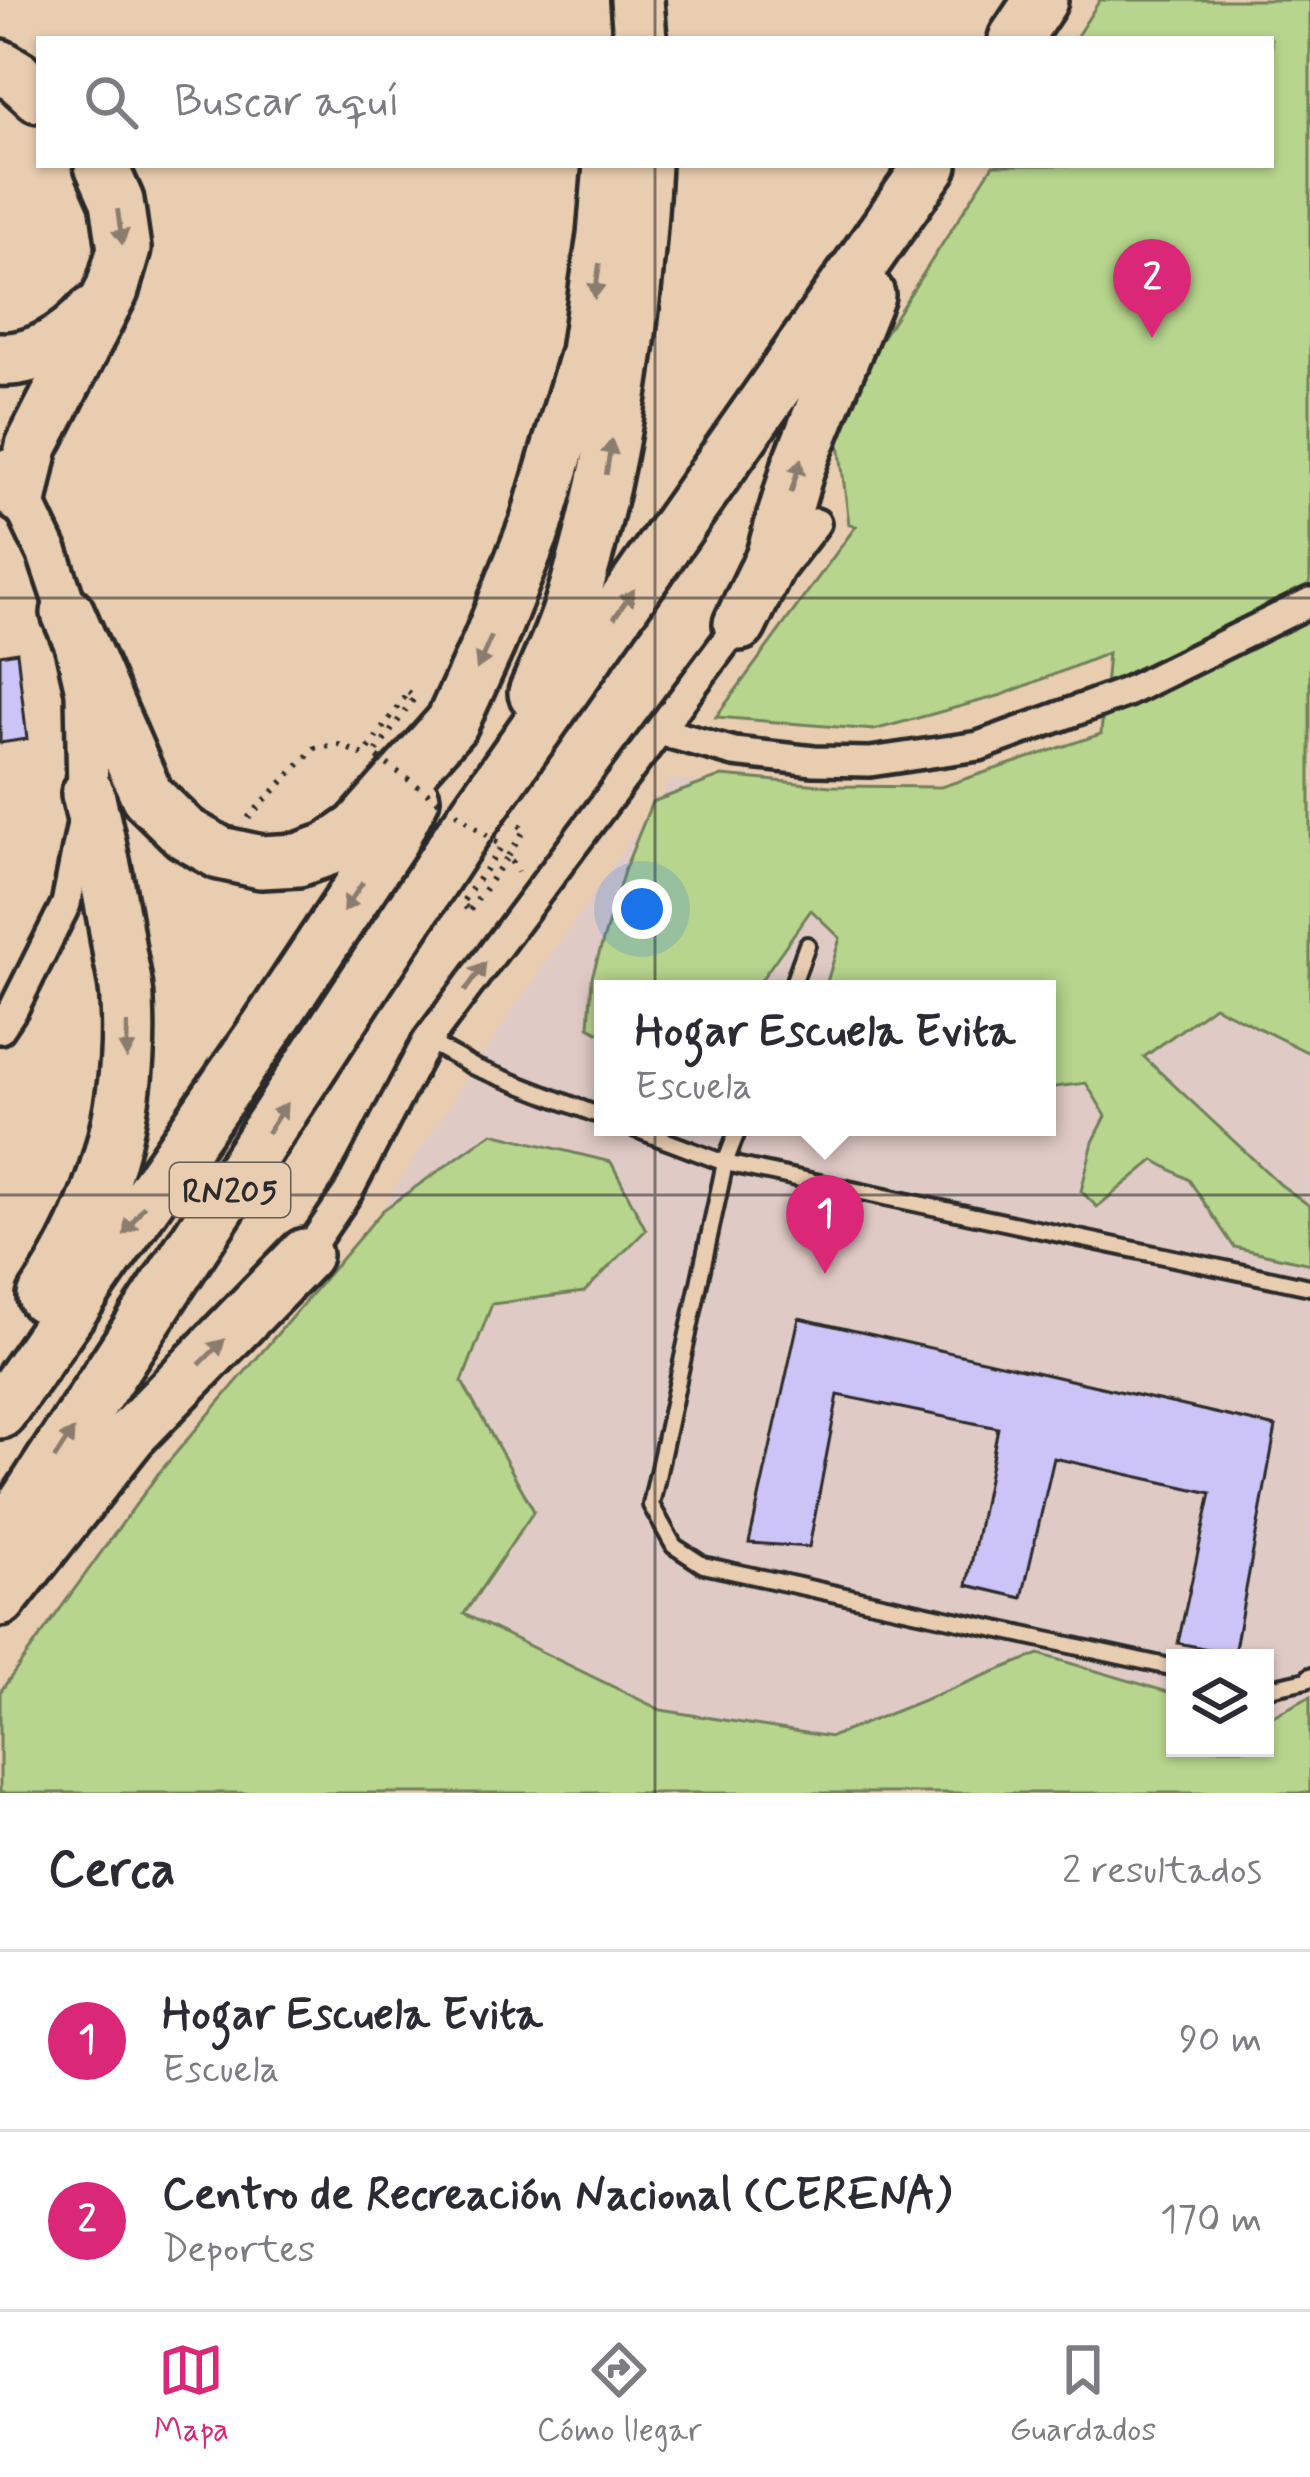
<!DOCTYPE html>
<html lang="es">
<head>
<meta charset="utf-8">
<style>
  :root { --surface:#fff; --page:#f7f7f7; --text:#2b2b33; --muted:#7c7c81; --line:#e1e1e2; --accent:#db2777 }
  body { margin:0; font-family:Mynerve,sans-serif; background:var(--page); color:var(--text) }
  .controls { position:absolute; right:36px; bottom:36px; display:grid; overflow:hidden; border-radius:0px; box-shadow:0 3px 9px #0004 }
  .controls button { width:108px; height:108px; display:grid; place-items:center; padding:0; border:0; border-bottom:3px solid var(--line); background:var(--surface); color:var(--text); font:60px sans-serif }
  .you { position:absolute; left:642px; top:909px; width:42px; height:42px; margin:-30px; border:9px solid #fff; border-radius:50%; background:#1a73e8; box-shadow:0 0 0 18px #1a73e833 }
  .badge { display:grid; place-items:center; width:78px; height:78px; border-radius:50%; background:var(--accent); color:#fff; font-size:39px; font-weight:700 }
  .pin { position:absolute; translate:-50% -99px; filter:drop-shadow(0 3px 6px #0008) }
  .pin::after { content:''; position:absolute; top:63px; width:42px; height:36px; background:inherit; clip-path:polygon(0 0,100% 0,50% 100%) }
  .popup { position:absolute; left:594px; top:980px; width:462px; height:156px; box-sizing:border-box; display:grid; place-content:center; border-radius:0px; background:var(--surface); filter:drop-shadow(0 3px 9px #0005); font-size:39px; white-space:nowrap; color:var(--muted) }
  .popup b { font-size:45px; color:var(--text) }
  .popup::after { content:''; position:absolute; left:50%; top:100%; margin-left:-24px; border:24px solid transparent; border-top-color:var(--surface) }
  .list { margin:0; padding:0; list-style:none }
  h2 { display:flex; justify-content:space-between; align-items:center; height:156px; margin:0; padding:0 48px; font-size:51px }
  h2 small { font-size:39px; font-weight:400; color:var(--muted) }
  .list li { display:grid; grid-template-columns:78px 1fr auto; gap:36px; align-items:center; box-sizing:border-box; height:180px; padding:0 48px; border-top:3px solid var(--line) }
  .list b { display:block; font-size:45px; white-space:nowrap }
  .list p { margin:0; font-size:39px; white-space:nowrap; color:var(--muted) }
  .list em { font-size:39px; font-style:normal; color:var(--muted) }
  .icon { flex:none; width:66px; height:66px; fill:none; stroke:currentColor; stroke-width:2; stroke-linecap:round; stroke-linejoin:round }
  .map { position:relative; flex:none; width:1310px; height:1793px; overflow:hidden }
  .search { position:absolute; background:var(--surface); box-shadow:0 3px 9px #0004; left:36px; right:36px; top:36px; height:132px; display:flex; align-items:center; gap:30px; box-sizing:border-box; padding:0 42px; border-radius:0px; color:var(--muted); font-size:45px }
  .sheet { height:516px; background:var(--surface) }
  nav { display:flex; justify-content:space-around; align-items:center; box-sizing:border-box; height:168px; border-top:3px solid var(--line); background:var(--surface); font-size:33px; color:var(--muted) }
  nav a { display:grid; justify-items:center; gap:6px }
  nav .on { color:var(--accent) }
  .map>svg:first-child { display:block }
</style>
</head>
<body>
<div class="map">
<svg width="1310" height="1793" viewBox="0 0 1310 1793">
  <rect width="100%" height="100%" fill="#e9cdb0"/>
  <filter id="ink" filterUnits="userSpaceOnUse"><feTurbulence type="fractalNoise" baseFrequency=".00833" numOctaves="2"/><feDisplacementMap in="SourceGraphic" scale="24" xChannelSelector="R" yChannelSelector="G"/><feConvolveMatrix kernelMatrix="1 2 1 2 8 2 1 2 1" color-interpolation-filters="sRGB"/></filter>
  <g filter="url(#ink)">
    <!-- built -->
    <path fill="#e0cac5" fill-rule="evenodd" d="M1310,646V1793H0V1740L206,1480L474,1067L672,779L970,819ZM603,989H1047V1127H603ZM1175,1658H1265V1748H1175Z"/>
    <!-- green -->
    <path fill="#b7d58d" stroke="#71805c" stroke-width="3" d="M1100,0H1310V1051L1307,1052L1214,1006L1144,1057L1281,1185L1310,1206V1264L1234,1247L1189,1180L1154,1160L1097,1207L1081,1191L1093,1142L1106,1116L1086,1083L1047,1088V989H825L840,938L811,910L761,980L752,989H603V1035L589,1027L592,977L624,871L652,802L722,776L831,786L941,787L1101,734L1108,653L1002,695L874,730L716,717L856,526L849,524L835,411L993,165H1271V39H1075Z
      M492,1133L611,1162L646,1230L584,1292L492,1304L462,1382L534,1511L464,1614L661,1710L831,1737L1039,1654L1175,1694V1748H1265V1720L1310,1697V1793H0V1692L158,1474L383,1210Z"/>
    <!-- building -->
    <path fill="#ccc4f7" stroke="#2b2b2b" stroke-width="3" d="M17,652L27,739L0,743V655Z
      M799,1318L1276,1427L1234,1654L1178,1643L1211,1493L1054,1458L1022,1598L967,1585L998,1428L838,1395L809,1547L749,1543Z"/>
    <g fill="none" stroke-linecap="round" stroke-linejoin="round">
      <defs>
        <path id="lane" d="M791,989L807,945
          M427,1041L474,1067L603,1117
          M630,1127L725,1163L651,1505L674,1546L703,1565L1175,1668
          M739,1127L725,1163L1310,1287
          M1265,1685L1274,1687L1307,1680L1310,1676"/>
        <path id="street" d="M782,567L816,523
          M659,731L734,752L814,761L870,762L979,746L1127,692L1310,602
          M0,1029L14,1008L66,904L82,823
          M305,1255L348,1192L427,1041L744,617"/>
        <path id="secondary" d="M0,470L21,497L48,554L68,613L86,691L88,794"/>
        <path id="highway" d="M637,0L640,39
          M1015,39L1041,0
          M0,66L17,76L39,96
          M0,359C35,361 69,339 92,313
          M21,497L32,446L112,290L124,249L117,201L101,165
          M68,613L147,796L185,833L220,853L261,862L298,860L329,849L358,829L452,723L489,642L536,524L587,352L604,235L610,165
          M740,624L772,558L798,468L868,295
          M535,693C547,665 561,637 570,608C616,466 636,314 644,165
          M44,1297C103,1210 133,1107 127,1002C127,987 123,971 120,956C112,902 101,848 88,794
          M0,1412L266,1029L392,839L413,798
          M0,1542L460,837L931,165
          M0,1600L130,1435L305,1255"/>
      </defs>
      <!-- lane casing -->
      <use href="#lane" stroke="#2b2b2b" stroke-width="22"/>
      <!-- street casing -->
      <use href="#street" stroke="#2b2b2b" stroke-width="36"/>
      <!-- secondary casing -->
      <use href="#secondary" stroke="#2b2b2b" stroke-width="48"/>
      <!-- highway casing -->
      <use href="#highway" stroke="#2b2b2b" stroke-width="60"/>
      <!-- path -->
      <path stroke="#2b2b2b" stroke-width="6" stroke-dasharray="3 9" stroke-linecap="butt" d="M248,818L315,748L339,745L364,755L408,692
        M508,856L525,829L516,823
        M470,910L508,856L518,872"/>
      <!-- lane -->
      <use href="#lane" stroke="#e9cdb0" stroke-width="14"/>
      <!-- street -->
      <use href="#street" stroke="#e9cdb0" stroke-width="27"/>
      <!-- secondary -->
      <use href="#secondary" stroke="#e9cdb0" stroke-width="39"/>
      <!-- highway -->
      <use href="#highway" stroke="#e9cdb0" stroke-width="51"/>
      <!-- path-bridge -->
      <path stroke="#2b2b2b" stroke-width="6" stroke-dasharray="3 9" stroke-linecap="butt" d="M408,692L415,697L374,755L502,846L461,904L470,910"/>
    </g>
    <!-- one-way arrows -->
    <defs><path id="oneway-solid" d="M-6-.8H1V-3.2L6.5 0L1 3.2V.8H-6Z" transform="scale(3)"/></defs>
    <g fill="#8a7c6e">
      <use href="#oneway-solid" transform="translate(120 227) rotate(82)"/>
      <use href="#oneway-solid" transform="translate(597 281) rotate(98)"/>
      <use href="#oneway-solid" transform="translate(609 457) rotate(-81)"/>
      <use href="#oneway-solid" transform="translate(796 476) rotate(-73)"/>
      <use href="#oneway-solid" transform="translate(624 604) rotate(-55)"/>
      <use href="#oneway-solid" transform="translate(484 653) rotate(114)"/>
      <use href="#oneway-solid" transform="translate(353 897) rotate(124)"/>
      <use href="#oneway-solid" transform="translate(475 977) rotate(-54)"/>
      <use href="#oneway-solid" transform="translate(127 1041) rotate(91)"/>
      <use href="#oneway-solid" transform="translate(277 1118) rotate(-57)"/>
      <use href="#oneway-solid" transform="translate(134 1220) rotate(125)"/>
      <use href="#oneway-solid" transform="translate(212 1352) rotate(-45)"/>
      <use href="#oneway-solid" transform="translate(64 1444) rotate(-57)"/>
    </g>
  </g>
  <!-- grid -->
  <path fill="none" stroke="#2b2b2b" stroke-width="3" stroke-opacity="0.55" d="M655,0V39M655,165V1793M0,598H1310M0,1195H1310"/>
  <g text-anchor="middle" stroke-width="9" stroke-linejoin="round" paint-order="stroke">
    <!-- shield labels -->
    <rect fill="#e9cdb0" stroke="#645c53" stroke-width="3" x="170" y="1163" width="120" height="54" rx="9"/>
    <g font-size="33" font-weight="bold" fill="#2b2b2b">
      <text x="230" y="1202">RN205</text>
    </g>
  </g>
</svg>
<div class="controls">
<button><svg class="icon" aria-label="layers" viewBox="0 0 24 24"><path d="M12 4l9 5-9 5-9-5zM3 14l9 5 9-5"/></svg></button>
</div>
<div class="you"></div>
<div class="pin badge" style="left:825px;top:1274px">1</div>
<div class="popup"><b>Hogar Escuela Evita</b>Escuela</div>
<div class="pin badge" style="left:1152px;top:338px">2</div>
<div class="search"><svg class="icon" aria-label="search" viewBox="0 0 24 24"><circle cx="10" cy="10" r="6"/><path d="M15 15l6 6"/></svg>Buscar aquí</div>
</div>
<section class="sheet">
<h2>Cerca<small>2 resultados</small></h2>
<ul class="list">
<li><span class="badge">1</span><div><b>Hogar Escuela Evita</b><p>Escuela</p></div><em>90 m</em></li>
<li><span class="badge">2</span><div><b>Centro de Recreación Nacional (CERENA)</b><p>Deportes</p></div><em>170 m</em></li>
</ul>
</section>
<nav>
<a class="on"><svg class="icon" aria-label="map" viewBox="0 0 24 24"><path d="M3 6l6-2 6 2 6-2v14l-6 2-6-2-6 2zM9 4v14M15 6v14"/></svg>Mapa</a>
<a><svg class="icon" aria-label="directions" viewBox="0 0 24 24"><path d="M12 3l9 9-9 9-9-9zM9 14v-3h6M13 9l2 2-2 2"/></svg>Cómo llegar</a>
<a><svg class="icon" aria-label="saved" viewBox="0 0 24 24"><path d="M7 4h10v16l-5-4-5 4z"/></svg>Guardados</a>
</nav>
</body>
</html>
